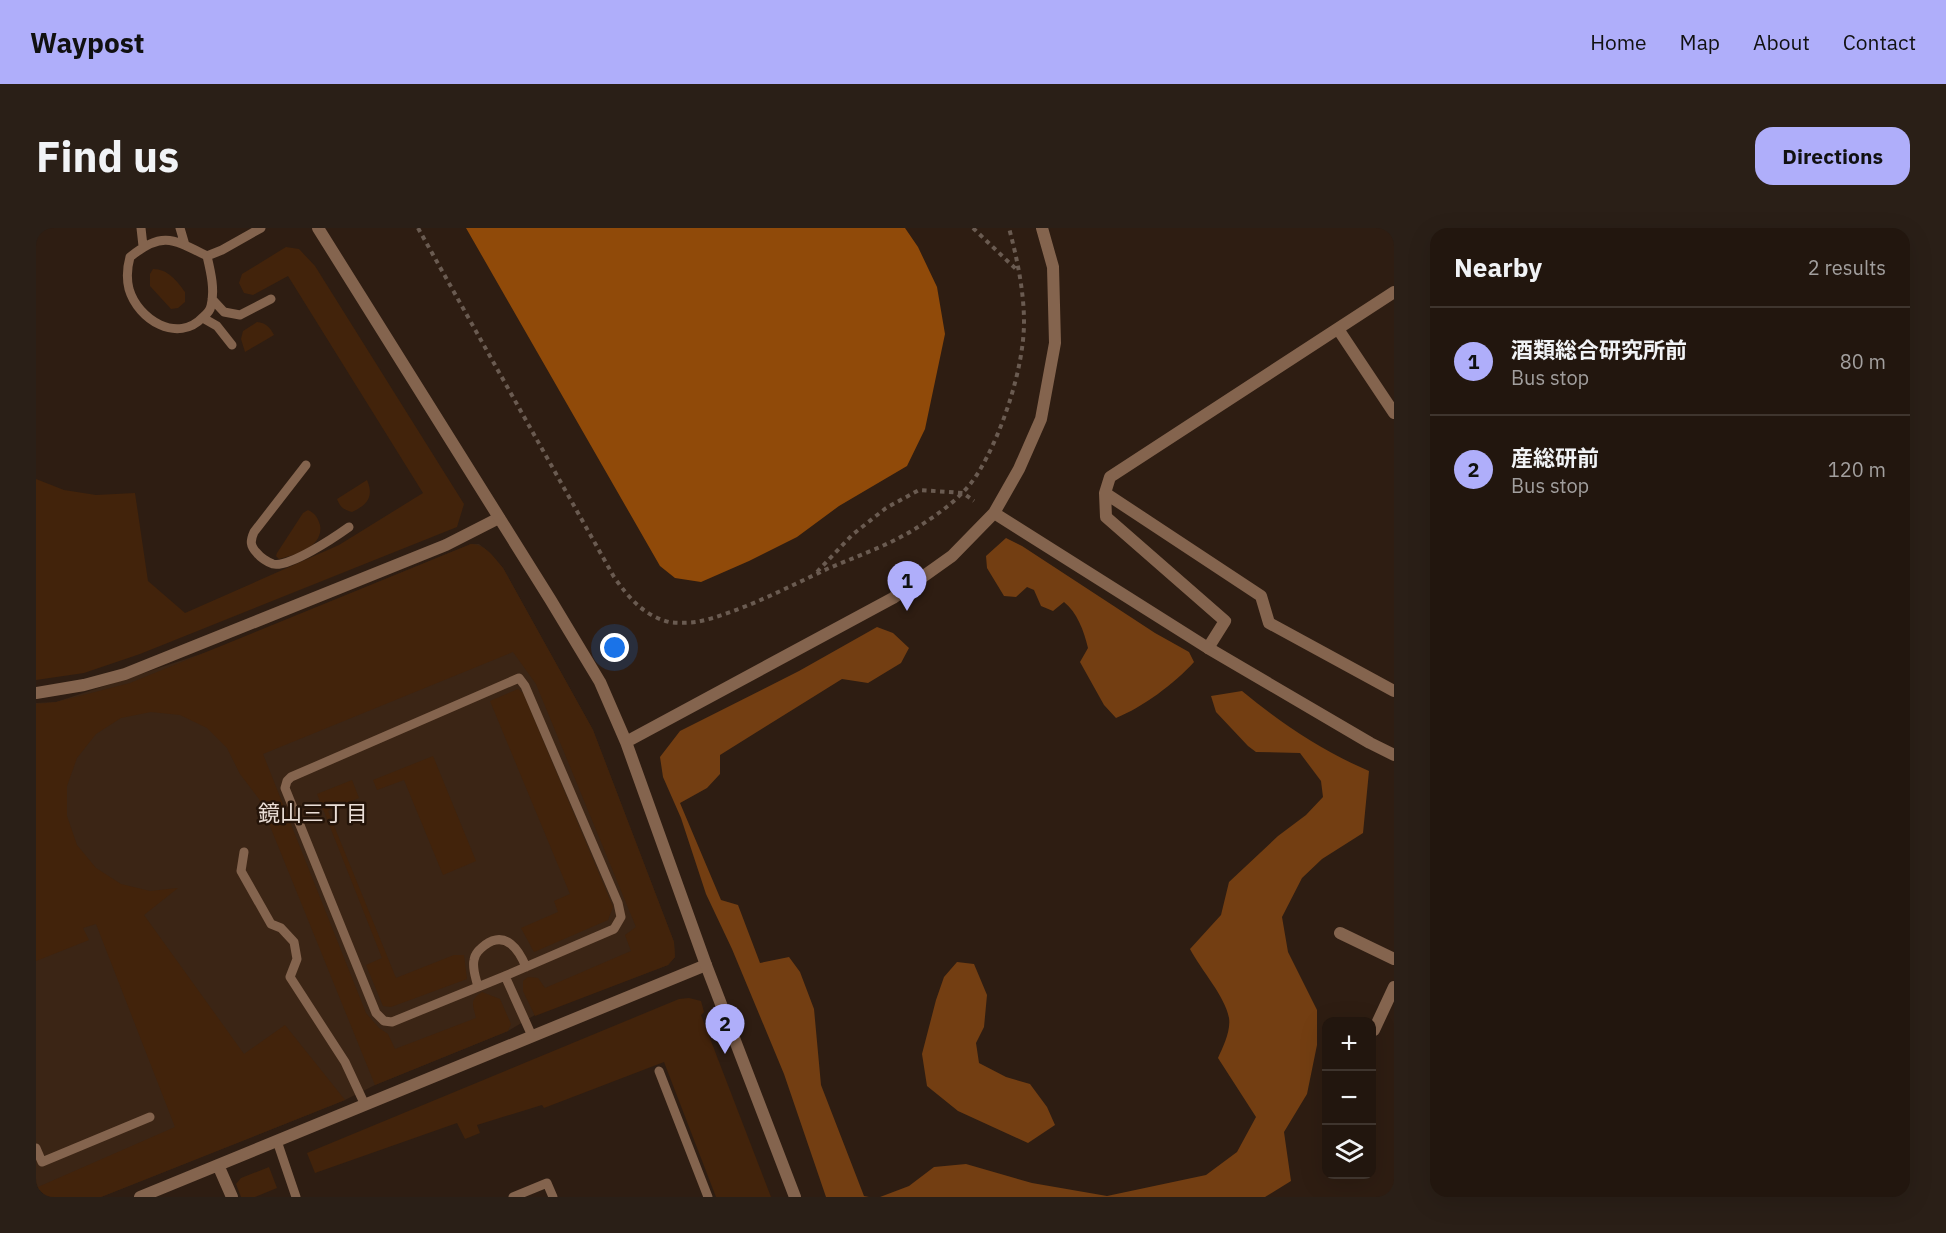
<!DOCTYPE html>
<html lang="en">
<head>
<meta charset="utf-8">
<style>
  :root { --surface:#22160e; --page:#2a1f17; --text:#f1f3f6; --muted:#a29f9e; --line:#3f352e; --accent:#afaefa }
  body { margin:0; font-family:"IBM Plex Sans","Noto Sans JP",sans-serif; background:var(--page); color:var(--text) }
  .controls { position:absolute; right:18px; bottom:18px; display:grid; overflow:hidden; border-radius:12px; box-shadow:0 6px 24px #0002 }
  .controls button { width:54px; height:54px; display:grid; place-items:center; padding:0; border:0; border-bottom:2px solid var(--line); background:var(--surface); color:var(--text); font:30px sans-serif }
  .you { position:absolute; left:579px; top:420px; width:21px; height:21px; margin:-15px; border:4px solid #fff; border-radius:50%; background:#1a73e8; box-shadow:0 0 0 9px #1a73e833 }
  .badge { display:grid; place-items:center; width:39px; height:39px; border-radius:50%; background:var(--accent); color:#111; font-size:20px; font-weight:700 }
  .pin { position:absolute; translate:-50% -50px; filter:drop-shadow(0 2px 3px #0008) }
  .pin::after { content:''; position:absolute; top:32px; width:21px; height:18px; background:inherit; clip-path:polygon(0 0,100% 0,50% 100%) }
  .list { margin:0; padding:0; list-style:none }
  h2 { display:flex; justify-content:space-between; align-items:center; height:78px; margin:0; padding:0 24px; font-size:26px }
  h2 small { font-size:20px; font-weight:400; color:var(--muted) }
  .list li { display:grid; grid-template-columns:39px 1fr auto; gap:18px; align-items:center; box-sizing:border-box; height:108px; padding:0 24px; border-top:2px solid var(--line) }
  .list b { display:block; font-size:22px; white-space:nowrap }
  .list p { margin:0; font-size:20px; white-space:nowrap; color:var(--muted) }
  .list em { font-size:20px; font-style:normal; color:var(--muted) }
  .icon { flex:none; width:33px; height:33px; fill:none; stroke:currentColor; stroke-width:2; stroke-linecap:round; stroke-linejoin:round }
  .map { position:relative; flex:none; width:1358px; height:969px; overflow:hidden; border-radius:18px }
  header { display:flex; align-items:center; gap:36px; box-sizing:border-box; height:84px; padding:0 30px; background:var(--accent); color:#111 }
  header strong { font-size:28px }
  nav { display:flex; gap:33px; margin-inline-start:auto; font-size:21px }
  .intro { display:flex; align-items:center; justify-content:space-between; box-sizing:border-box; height:144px; padding:0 36px }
  h1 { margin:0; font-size:42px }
  .button { padding:15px 27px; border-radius:18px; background:var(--accent); color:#111; font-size:21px; font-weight:700 }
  main { display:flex; gap:36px; padding:0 36px }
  aside { flex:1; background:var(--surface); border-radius:18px; box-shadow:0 6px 24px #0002 }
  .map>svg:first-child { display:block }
</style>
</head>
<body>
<header>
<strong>Waypost</strong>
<nav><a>Home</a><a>Map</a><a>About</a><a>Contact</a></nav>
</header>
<div class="intro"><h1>Find us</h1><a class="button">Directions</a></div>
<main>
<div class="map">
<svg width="1358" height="969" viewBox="0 0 1358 969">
  <rect width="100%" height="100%" fill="#2e1d12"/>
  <!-- built -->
  <path fill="#3b2515" d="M435,316H443L453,324L467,340L557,502L638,714L639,729L632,737L499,787L472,803L339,857L309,872L65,969H0V475L20,474L174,423Z"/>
  <!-- green -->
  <path fill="#42230b" d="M250,19L263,21L279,38L428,276L421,299L104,426L48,445L0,452V251L28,262L60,267L99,265L112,353L149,385L303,317L387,265L252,48L217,67L208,65L203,55L206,46Z
    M117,41C132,41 141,53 149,64V74L142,80L135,81L114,58V46Z
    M221,94C230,95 234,99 238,107L209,124L205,111L207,103Z
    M331,252C338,268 332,277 316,284C308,282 304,279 301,271Z
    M272,282C279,285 282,290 284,297C288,318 261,327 243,331L240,328L241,325L267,285Z
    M435,316C450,317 457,328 467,340L557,502L638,714L639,729L632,737L499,788L487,763V753L492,749L502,750L509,760L595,723L589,707L600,699L500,456L477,424L227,526L330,785L343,800L352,806L359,821L440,790C437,776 433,773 446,764L464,771L475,796L472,803L339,857L223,571L204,546L191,520L171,500L144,487L115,484L85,490L60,506L41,530L31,558V588L41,617L60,640L85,656L114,663L142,660L108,687L208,826L249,797L309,872L65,969H0V956L2,959L139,899L60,696L47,700L53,712L0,733V476L20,474L94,455Z
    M482,461L487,465L577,679L572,692L498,724L485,700L522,684L518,673L534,666L454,473Z
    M397,528L440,633L407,647L368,552L341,562L337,552Z
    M316,552L323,570L292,583L360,750L418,727H428L431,751L355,779L347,778L330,737L346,730L281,566Z
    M653,770L665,773L668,784L665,787L735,969H680L628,834L508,880L506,877L441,897L444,905L429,911L421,895L279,945L271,925L643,771Z
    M233,939L241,960L219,969H205L200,956L205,950Z"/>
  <!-- forest -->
  <path fill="#733e12" d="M970,310L986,318L1119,405L1153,424L1158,434C1138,456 1107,479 1080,490L1068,477L1044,434L1052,420C1048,403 1041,384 1028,374L1017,383L1005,378L998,362L991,359L980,369L968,368L951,340L950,328Z
    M841,399L857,405L873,420L865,435L832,455L806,451L684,527V546L671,560L644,575L685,672L702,677L724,735L753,729L764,744L778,781L785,857L828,968L833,969H790L748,846L696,721L670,666L645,590L627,549L624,529L644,503L763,443Z
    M1206,463C1245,495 1286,523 1333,543L1327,605L1286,631L1266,650L1246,689L1252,724L1281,782V817L1271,866L1248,904L1255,953L1229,969H844L873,958L898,939L930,936L996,955L1071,968L1170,947L1201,924L1220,889L1182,830C1187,819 1195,803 1193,790C1189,768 1165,742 1154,721L1185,687L1193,654L1242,608L1270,587L1287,569L1285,553L1264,525L1220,524L1212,518L1180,484L1175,468Z
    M921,734L938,736L951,767L948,799L940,815L943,835L970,849L994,856L1011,879L1019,897L992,915L922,883L891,858L886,826L900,772L908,749Z"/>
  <!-- water -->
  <path fill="#904a09" d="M430,0H869L882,19L901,59L909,106L889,201L871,238L803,278L761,309L713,333L665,354L639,350L624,338Z"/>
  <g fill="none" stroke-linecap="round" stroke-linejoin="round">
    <!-- path -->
    <path stroke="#6a5b51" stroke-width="4" stroke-dasharray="4.5 4.5" stroke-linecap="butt" d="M382,0L578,349C593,370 607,387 633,394C641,395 653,395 660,394C701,386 752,359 791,341C821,328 854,317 882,299C904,285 928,268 942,245C966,206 988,140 988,94C988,63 981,30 973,0
      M937,0L982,43
      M781,344L816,307L850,280L883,262L927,265L938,273"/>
    <!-- service -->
    <path stroke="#84644e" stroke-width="9" d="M105,0L107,18
      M144,0L149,17
      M171,28C175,45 179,62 175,78C174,83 171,86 167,89C142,116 102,92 93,61C90,49 91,40 94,29C126,3 137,11 171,28L186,22L225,0
      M176,71L188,84L204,87L235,71
      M167,90L181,98L196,117
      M270,237L218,304C214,313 214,318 221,325C224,329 231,334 237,336C253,340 299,309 313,299
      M208,624L205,643L235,696L245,700L258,714L261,731L254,749L309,834L329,877
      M469,748L356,794L348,793L340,785L249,560L251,553L255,549L483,450L489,458L582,675L585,689L578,701L469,748L496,808
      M442,759C440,750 436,741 438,732C439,725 444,721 449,717C470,702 483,722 490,739
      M623,843L672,969
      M241,913L260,969
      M0,920L6,934L114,889
      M477,969L511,955L517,969"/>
    <!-- minor -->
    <path stroke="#84644e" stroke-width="12" d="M1302,101L1358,185
      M1069,265L1225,368L1233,395L1358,463
      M1172,420L1189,393L1070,289L1069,265L1074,249L1358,64
      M0,465L48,457L89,446L410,317L463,290
      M1304,705L1358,731
      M1338,802L1358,759
      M182,937L196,969
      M104,969L670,737"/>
    <!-- tertiary -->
    <path stroke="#84644e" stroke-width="12" d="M282,0L514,371L564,454L590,514L670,737L759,969
      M958,285L1172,420L1334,515L1358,527
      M590,514L857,370L916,328L958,285L983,241L1005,191L1019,115L1017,39L1006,0"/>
  </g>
  <g text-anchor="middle" stroke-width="5" stroke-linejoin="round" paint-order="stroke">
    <!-- neighbourhood labels -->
    <g font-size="22" fill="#eaded7" stroke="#241409">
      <text x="277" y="593">鏡山三丁目</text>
    </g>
  </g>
</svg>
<div class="controls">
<button>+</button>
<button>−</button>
<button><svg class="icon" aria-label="layers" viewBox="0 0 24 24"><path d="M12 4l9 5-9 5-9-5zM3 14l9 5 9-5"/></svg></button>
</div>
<div class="you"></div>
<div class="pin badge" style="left:871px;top:383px">1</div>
<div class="pin badge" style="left:689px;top:826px">2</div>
</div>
<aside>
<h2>Nearby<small>2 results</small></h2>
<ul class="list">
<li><span class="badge">1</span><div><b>酒類総合研究所前</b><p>Bus stop</p></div><em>80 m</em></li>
<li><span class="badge">2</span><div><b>産総研前</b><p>Bus stop</p></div><em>120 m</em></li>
</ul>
</aside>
</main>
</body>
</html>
